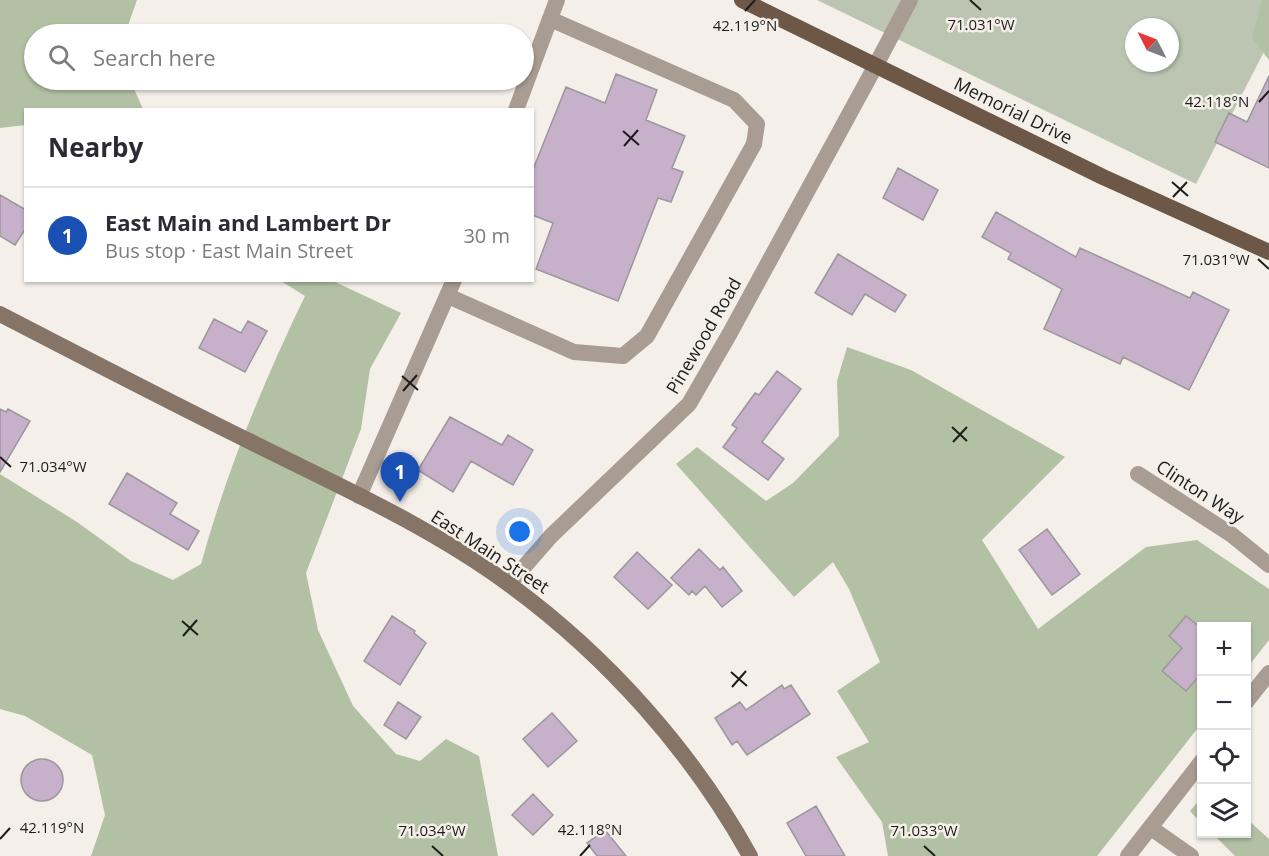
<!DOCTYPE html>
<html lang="en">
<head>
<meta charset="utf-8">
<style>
  :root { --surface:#fff; --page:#f7f7f7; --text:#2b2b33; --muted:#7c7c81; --line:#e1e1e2; --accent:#0f766e }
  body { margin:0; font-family:"Open Sans",sans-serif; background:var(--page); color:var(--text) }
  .controls { position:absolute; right:18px; bottom:18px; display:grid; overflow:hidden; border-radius:0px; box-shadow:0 2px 4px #0004 }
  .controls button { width:54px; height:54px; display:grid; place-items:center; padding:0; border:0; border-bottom:2px solid var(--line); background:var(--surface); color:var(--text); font:30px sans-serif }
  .compass { position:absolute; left:1125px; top:18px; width:54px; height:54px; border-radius:50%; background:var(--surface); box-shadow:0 2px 4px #0004; rotate:312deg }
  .you { position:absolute; left:520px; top:532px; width:21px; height:21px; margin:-15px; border:4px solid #fff; border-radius:50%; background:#1a73e8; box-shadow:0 0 0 9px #1a73e833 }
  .badge { display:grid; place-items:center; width:39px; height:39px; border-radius:50%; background:var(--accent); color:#fff; font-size:20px; font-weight:700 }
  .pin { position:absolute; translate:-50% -50px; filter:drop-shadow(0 2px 3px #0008) }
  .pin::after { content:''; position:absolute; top:32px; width:21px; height:18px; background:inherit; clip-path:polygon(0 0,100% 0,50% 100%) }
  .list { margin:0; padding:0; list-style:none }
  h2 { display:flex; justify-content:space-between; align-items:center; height:78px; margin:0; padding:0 24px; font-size:26px }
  h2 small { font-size:20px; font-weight:400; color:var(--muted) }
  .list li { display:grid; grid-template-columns:39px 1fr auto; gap:18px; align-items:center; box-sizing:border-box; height:96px; padding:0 24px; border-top:2px solid var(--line) }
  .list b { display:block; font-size:22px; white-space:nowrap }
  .list p { margin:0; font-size:20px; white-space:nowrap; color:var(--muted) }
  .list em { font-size:20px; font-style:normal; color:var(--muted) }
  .icon { flex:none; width:33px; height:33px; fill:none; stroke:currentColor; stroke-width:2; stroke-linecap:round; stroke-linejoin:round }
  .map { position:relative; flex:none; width:1269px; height:856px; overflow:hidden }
  .search { position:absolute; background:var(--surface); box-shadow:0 2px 4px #0004; left:24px; top:24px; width:510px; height:66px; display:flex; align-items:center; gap:15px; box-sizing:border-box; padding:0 21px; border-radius:33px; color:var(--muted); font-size:22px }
  .panel { position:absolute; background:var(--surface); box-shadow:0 2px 4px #0004; left:24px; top:108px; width:510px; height:174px; border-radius:0px }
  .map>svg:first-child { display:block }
</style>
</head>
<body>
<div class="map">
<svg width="1269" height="856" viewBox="0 0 1269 856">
  <rect width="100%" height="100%" fill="#f5efea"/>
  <!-- green -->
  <path fill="#bbc5b1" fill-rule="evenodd" d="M817,0H1269V42L1196,184ZM1134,27H1170V63H1134Z"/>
  <!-- forest -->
  <path fill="#b2c1a4" d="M0,0H137L125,34H34V80H130L143,109L26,110L25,125L0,128Z
    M1262,0H1269V60L1252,38Z
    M281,281H333L401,313L370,369L361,429L306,573L318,630L353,706L396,754L420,761L446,739L479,756L498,856H91L105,815L92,755L25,716L0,709V474L77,522L131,561L173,580L201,564C227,470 263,383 305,296Z
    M847,347L911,370L1065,457L982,540L1038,629L1146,547L1197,540L1269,589V640L1247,668L1246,626H1202L1201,724L1097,856H888L882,822L836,757L869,742L837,691L880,662L849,589L833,562L794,597L676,464L697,447L766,501L793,483L839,436L837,381Z
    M1201,798V823L1190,811Z
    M1247,819L1269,839V856H1235L1213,834H1246Z"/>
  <!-- building -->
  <path fill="#c6b0ca" stroke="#9b979c" stroke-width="1.5" d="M616,74L657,90L646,120L685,136L672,168L683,172L671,202L658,198L618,301L536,269L553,223L532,215V172L566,87L605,103Z
    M1269,76V168L1215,142L1229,113L1247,122Z
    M898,168L938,190L923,220L883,198Z
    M0,195L26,210V228L15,245L0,236Z
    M996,212L1076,257L1080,248L1190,298L1193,292L1229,310L1189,390L1123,357L1120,364L1044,329L1062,289L1008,259L1011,253L982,237Z
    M838,254L906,295L895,312L865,294L852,315L815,293Z
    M214,319L241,333L248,321L267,331L245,372L199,348Z
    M777,371L801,389L762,442L784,459L768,480L723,447L737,428L732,425L755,393L759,395Z
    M0,409L6,412L8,409L30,421L0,472Z
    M450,417L502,445L508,435L533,450L513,485L471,461L453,492L418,470Z
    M127,473L177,503L170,514L199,531L188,550L109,504Z
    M1047,529L1080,574L1052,595L1019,550Z
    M699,549L720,570L723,567L742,591L722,607L705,586L696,595L692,591L689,595L671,578Z
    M637,552L672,585L648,609L614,577Z
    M392,616L415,631L414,633L426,643L400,685L364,661Z
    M1186,616L1200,627L1202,625V673L1186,691L1162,671L1182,648L1169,636Z
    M782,685L784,689L791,685L810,714L747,755L737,741L732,745L715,718L740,702L746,710Z
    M398,702L421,717L406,739L384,725Z
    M552,713L577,741L548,767L523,739Z
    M21 780a21 21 0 1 1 42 0a21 21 0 1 1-42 0Z
    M533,794L553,815L533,835L512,815Z
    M816,806L845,856H806L787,823Z
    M605,830L626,856H597L587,843Z"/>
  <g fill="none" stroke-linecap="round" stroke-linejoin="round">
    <!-- service -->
    <path stroke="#a89c93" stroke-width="16" d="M876,65L910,0
      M448,296L574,352L623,356L647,336L754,144L757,124L734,100L550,19"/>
    <!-- minor -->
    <path stroke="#a89c93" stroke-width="16" d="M516,110L557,0
      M1138,474L1232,535L1269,565
      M359,496L454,280
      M509,584L551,536L689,404L730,333L876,65
      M1246,702L1269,673
      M1151,828L1191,856
      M1128,856L1202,761"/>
    <!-- secondary -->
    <path stroke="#867467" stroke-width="16" d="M0,314C83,357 166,400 249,441C337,485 430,526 510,585C607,656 692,751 750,856"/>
    <!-- primary -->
    <path stroke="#6d5847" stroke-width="16" d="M742,0L1103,177L1269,252"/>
  </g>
  <!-- ticks -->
  <path fill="none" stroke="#1e1c1a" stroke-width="2" d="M970,0L981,10M745,11L755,0M1259,102L1269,91M623,131L639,145M624,146L638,130M1172,182L1188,196M1173,197L1187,182M1258,259L1269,269M402,376L418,390M403,391L417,375M952,427L967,441M953,442L967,427M0,457L11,467M182,621L198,635M183,636L197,620M731,672L747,686M732,687L746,671M0,839L10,828M432,846L443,856M924,846L935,856M580,856L590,845"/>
  <g text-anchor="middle" stroke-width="5" stroke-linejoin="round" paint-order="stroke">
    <!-- street labels -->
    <g font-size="18" fill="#1e1c1a" stroke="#f5efea">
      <text transform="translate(1013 111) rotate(26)" y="6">Memorial Drive</text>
      <text transform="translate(704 336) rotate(-60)" y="6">Pinewood Road</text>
      <text transform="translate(1200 492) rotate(33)" y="6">Clinton Way</text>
      <text transform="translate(490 552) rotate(33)" y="6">East Main Street</text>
    </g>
  </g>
  <g font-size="15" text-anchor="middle" fill="#1e1c1a" stroke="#f5efea" stroke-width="5" stroke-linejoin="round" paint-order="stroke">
    <text x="981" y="30">71.031°W</text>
    <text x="745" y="31">42.119°N</text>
    <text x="1217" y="107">42.118°N</text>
    <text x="1216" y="265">71.031°W</text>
    <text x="53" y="472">71.034°W</text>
    <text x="52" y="833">42.119°N</text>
    <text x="590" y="835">42.118°N</text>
    <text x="432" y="836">71.034°W</text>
    <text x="924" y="836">71.033°W</text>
  </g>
</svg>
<div class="controls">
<button>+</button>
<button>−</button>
<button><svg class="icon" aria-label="locate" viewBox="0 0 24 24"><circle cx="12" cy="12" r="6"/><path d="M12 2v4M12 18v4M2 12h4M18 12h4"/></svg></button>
<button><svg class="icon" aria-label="layers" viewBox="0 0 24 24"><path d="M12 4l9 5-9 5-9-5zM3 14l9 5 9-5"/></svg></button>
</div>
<svg class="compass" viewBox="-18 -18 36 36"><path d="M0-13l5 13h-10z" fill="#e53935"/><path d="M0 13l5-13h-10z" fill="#7c7c81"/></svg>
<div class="you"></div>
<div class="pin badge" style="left:400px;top:502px;background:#1a4fb4">1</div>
<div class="search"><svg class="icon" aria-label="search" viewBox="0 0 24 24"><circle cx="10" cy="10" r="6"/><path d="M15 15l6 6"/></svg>Search here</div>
<section class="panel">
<h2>Nearby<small></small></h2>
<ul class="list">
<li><span class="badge" style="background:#1a4fb4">1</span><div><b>East Main and Lambert Dr</b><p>Bus stop · East Main Street</p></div><em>30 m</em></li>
</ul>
</section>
</div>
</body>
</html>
